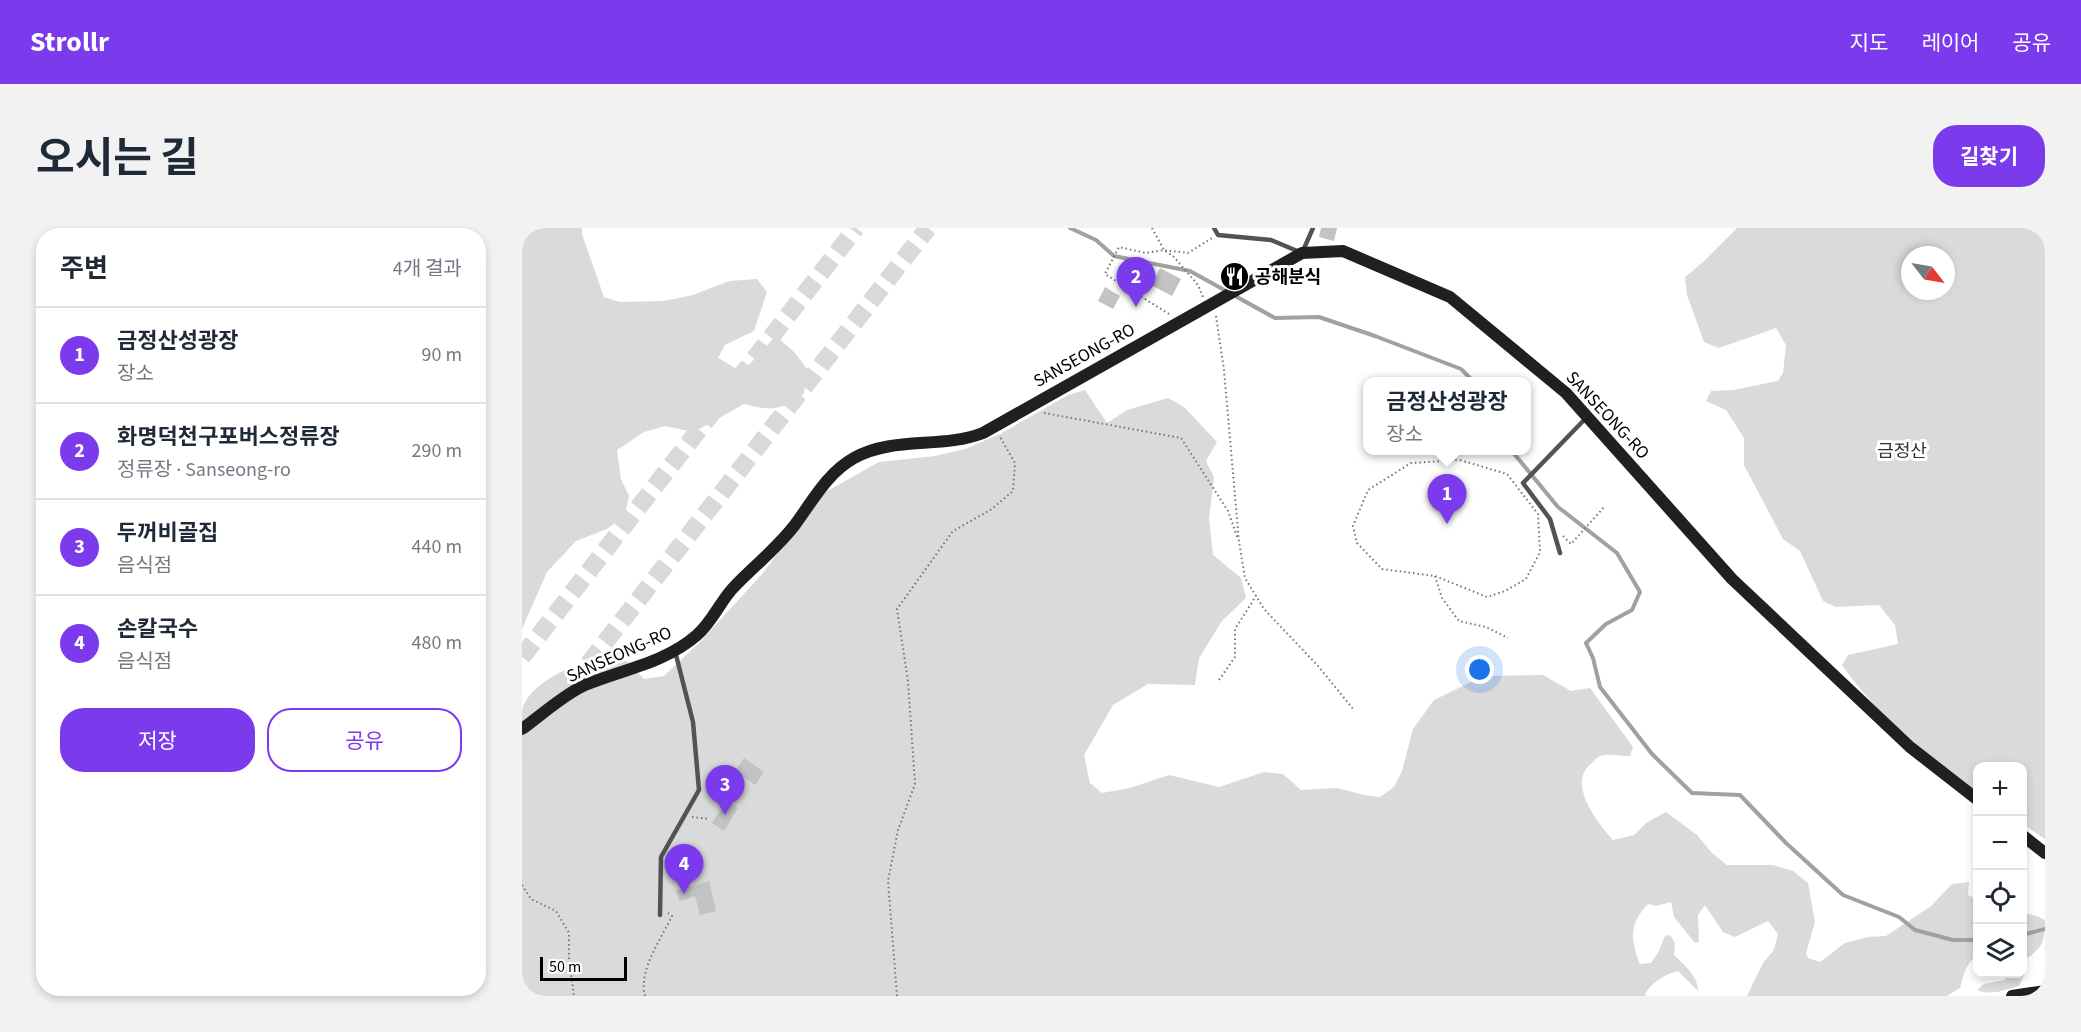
<!DOCTYPE html>
<html lang="ko">
<head>
<meta charset="utf-8">
<style>
  :root { --surface:#fff; --page:#f2f2f3; --text:#1f2937; --muted:#747a83; --line:#e0e1e3; --accent:#7c3aed }
  body { margin:0; font-family:"Source Sans 3","Noto Sans KR",sans-serif; background:var(--page); color:var(--text) }
  .controls { position:absolute; right:18px; bottom:18px; display:grid; overflow:hidden; border-radius:12px; box-shadow:0 3px 9px #0003 }
  .controls button { width:54px; height:54px; display:grid; place-items:center; padding:0; border:0; border-bottom:2px solid var(--line); background:var(--surface); color:var(--text); font:30px sans-serif }
  .compass { position:absolute; left:1379px; top:18px; width:54px; height:54px; border-radius:50%; background:var(--surface); box-shadow:0 3px 9px #0003; rotate:121deg }
  .scale { position:absolute; left:18px; bottom:15px; width:87px; box-sizing:border-box; padding-left:6px; border:3px solid #000; border-top:0; font-size:16px; line-height:21px; white-space:nowrap; color:#000; -webkit-text-stroke:4px #fff; paint-order:stroke }
  .you { position:absolute; left:958px; top:442px; width:21px; height:21px; margin:-15px; border:4px solid #fff; border-radius:50%; background:#1a73e8; box-shadow:0 0 0 9px #1a73e833 }
  .badge { display:grid; place-items:center; width:39px; height:39px; border-radius:50%; background:var(--accent); color:#fff; font-size:20px; font-weight:700 }
  .pin { position:absolute; translate:-50% -50px; filter:drop-shadow(0 2px 3px #0008) }
  .pin::after { content:''; position:absolute; top:32px; width:21px; height:18px; background:inherit; clip-path:polygon(0 0,100% 0,50% 100%) }
  .popup { position:absolute; left:841px; top:149px; width:168px; height:78px; box-sizing:border-box; display:grid; place-content:center; border-radius:12px; background:var(--surface); filter:drop-shadow(0 2px 4px #0005); font-size:20px; white-space:nowrap; color:var(--muted) }
  .popup b { font-size:22px; color:var(--text) }
  .popup::after { content:''; position:absolute; left:50%; top:100%; margin-left:-12px; border:12px solid transparent; border-top-color:var(--surface) }
  .list { margin:0; padding:0; list-style:none }
  h2 { display:flex; justify-content:space-between; align-items:center; height:78px; margin:0; padding:0 24px; font-size:26px }
  h2 small { font-size:20px; font-weight:400; color:var(--muted) }
  .list li { display:grid; grid-template-columns:39px 1fr auto; gap:18px; align-items:center; box-sizing:border-box; height:96px; padding:0 24px; border-top:2px solid var(--line) }
  .list b { display:block; font-size:22px; white-space:nowrap }
  .list p { margin:0; font-size:20px; white-space:nowrap; color:var(--muted) }
  .list em { font-size:20px; font-style:normal; color:var(--muted) }
  .actions { display:flex; gap:12px; padding:18px 24px }
  .actions a { flex:1; padding:14px 0; border:2px solid var(--accent); border-radius:24px; text-align:center; font-size:21px; color:var(--accent) }
  .actions .main { background:var(--accent); color:#fff }
  .icon { flex:none; width:33px; height:33px; fill:none; stroke:currentColor; stroke-width:2; stroke-linecap:round; stroke-linejoin:round }
  .map { position:relative; flex:none; width:1523px; height:768px; overflow:hidden; border-radius:24px }
  header { display:flex; align-items:center; gap:36px; box-sizing:border-box; height:84px; padding:0 30px; background:var(--accent); color:#fff }
  header strong { font-size:28px }
  nav { display:flex; gap:33px; margin-inline-start:auto; font-size:21px }
  .intro { display:flex; align-items:center; justify-content:space-between; box-sizing:border-box; height:144px; padding:0 36px }
  h1 { margin:0; font-size:42px }
  .button { padding:15px 27px; border-radius:24px; background:var(--accent); color:#fff; font-size:21px; font-weight:700 }
  main { display:flex; gap:36px; padding:0 36px }
  aside { flex:1; background:var(--surface); border-radius:24px; box-shadow:0 3px 9px #0003 }
  .map>svg:first-child { display:block }
</style>
</head>
<body>
<header>
<strong>Strollr</strong>
<nav><a>지도</a><a>레이어</a><a>공유</a></nav>
</header>
<div class="intro"><h1>오시는 길</h1><a class="button">길찾기</a></div>
<main>
<aside>
<h2>주변<small>4개 결과</small></h2>
<ul class="list">
<li><span class="badge">1</span><div><b>금정산성광장</b><p>장소</p></div><em>90 m</em></li>
<li><span class="badge">2</span><div><b>화명덕천구포버스정류장</b><p>정류장 · Sanseong-ro</p></div><em>290 m</em></li>
<li><span class="badge">3</span><div><b>두꺼비골집</b><p>음식점</p></div><em>440 m</em></li>
<li><span class="badge">4</span><div><b>손칼국수</b><p>음식점</p></div><em>480 m</em></li>
</ul>
<div class="actions"><a class="main">저장</a><a>공유</a></div>
</aside>
<div class="map">
<svg width="1523" height="768" viewBox="0 0 1523 768">
  <rect width="100%" height="100%" fill="#fff"/>
  <!-- green -->
  <path fill="#dadada" fill-rule="evenodd" d="M0,0H60V6L82,69L98,74L142,73L171,67L207,53L235,51L245,64L232,103L203,117L196,130L220,144L254,108L273,125L285,141L282,166C258,183 250,183 222,176L172,204L143,198L122,204L95,222L99,251L107,268L103,287L85,301L54,313L25,344L0,401Z
    M1215,0H1523V611L1501,596L1500,538H1456L1455,565C1406,527 1356,489 1320,437L1326,427L1376,416L1373,397L1357,377L1314,379L1301,373L1278,323L1261,311L1222,237V210L1204,182L1184,173L1189,163L1211,162L1256,153L1261,145L1264,117L1254,100L1197,120L1182,114L1165,67L1163,49L1180,35ZM1388,27H1424V63H1388Z
    M563,162L585,195L605,182L646,170L662,179L695,214L684,233L692,249L687,290L691,327L719,350L724,370L700,393L677,430L673,457L626,456L591,477L562,527L568,555L580,565L608,560L647,547L697,559L742,544L761,546L779,562L815,560L842,567L858,569L872,559L880,543L891,501L912,472L961,448L1021,447L1049,463L1068,460L1111,519L1108,528C1099,528 1086,525 1079,528C1075,529 1073,532 1071,534C1043,554 1075,594 1091,612L1112,607L1124,595L1144,584L1175,607L1190,625L1205,637H1251L1271,643L1286,655L1293,694L1284,725L1286,730L1298,734L1323,715L1346,709L1364,708L1409,678L1430,656L1447,654L1446,667L1455,671V728C1445,733 1441,749 1438,760L1425,768H1225L1241,735L1252,722L1256,706L1246,693L1213,709L1201,704L1183,677L1176,687L1177,714L1173,715L1152,689L1149,674L1134,678L1126,676C1107,696 1108,711 1118,736L1129,735L1136,725L1143,708L1148,707L1153,715L1152,727C1163,738 1176,748 1176,763L1156,743C1143,746 1130,754 1123,766L1124,768H0V505L61,459L113,442L122,451L142,448L179,413L241,345L275,298L302,265L357,234L413,228L443,221L478,206L546,167Z
    M100,429L109,438L0,497C0,492 0,483 1,478C16,446 67,430 100,429Z
    M1501,685L1515,688L1523,692C1523,714 1521,720 1502,732V747L1497,758C1484,762 1468,768 1455,762L1462,756L1483,752L1486,746H1500Z"/>
  <g fill="none" stroke-linecap="round" stroke-linejoin="round">
    <!-- stream -->
    <path stroke="#a1a1a1" stroke-width="4" d="M548,0L574,12L592,28L668,43L753,90L797,89L853,108L939,141L952,154
      M989,222L1036,279L1095,325L1118,364L1110,382L1084,396L1064,415L1071,430L1078,459L1130,526L1170,565L1218,567L1264,615L1321,667L1377,689L1393,702L1431,712H1456
      M1500,707L1523,701"/>
  </g>
  <!-- building -->
  <path fill="#c3c3c3" d="M799,0H815L812,13L797,9Z
    M638,40L659,51L650,68L629,57Z
    M583,59L598,68L591,81L576,73Z
    M222,530L242,544L233,557L213,543Z
    M205,572L216,580L202,603L190,595Z
    M187,653L194,683L178,687L173,668L158,673L154,663Z"/>
  <g fill="none" stroke-linecap="round" stroke-linejoin="round">
    <!-- highway-tunnel -->
    <path stroke="#d9d9d9" stroke-width="18" stroke-dasharray="18 9" stroke-linecap="butt" d="M0,429L334,0
      M0,521L406,0"/>
    <!-- path -->
    <path stroke="#757575" stroke-width="2" stroke-dasharray="1.5 3" stroke-linecap="butt" d="M630,0L642,22L652,29L676,57L681,69
      M647,86L583,46L597,19L624,25L642,22L666,25L690,10
      M694,88L702,142L717,314L723,350L742,381L796,438L832,482
      M522,185L659,210L706,283L716,311
      M938,232L985,246L1016,286L1018,324L1004,351L983,363L965,369L913,348L860,341L835,315L831,298L846,262L889,235Z
      M1041,308L1049,316L1083,278
      M913,348L920,370L937,393L964,399L986,410
      M697,452L713,429V401L734,368
      M170,589L188,591
      M0,657L9,671L34,683L47,705V730L52,768
      M123,768C116,743 139,711 150,688L146,685
      M375,768L366,653L376,602L393,556L386,453L375,381L431,303L470,281L491,263L493,235L478,209"/>
    <!-- lane -->
    <path stroke="#535353" stroke-width="4.5" d="M692,0L696,7L749,12L780,25L791,0
      M1038,325L1028,291L1001,255L1064,190
      M138,687L139,629L177,562L171,494L153,423"/>
    <!-- secondary -->
    <path stroke="#202020" stroke-width="12" d="M0,501C18,488 44,465 63,457C102,441 143,435 175,407C190,394 198,374 211,360C231,339 254,321 272,298C290,274 305,245 332,230C371,208 420,221 461,205L780,25L821,23L928,69L1044,165L1210,351L1388,519L1456,572
      M1500,607L1523,625
      M1490,768L1523,763"/>
  </g>
  <!-- icons -->
  <defs>
    <symbol id="restaurant-disc" viewBox="-11 -11 22 22"><circle r="9.5" fill="#000" stroke="#fff"/><path d="M-5-6h1v4h1v-4h1v4h1v-4h1v5L-1.5 .5V6h-2V.5L-5-1ZM5-6V6H3V1.5H1.5Q1.5-4 5-6Z" fill="#fff"/></symbol>
  </defs>
  <g fill-rule="evenodd">
    <use href="#restaurant-disc" x="696" y="32" width="33" height="33"/>
  </g>
  <g text-anchor="middle" stroke-width="6" stroke-linejoin="round" paint-order="stroke">
    <!-- poi labels -->
    <g font-size="18" font-weight="bold" fill="#000" stroke="#fff" text-anchor="start">
      <text x="733" y="55">공해분식</text>
    </g>
    <!-- street labels -->
    <g font-size="18" fill="#000" stroke="#fff">
      <text transform="translate(562 127) rotate(-29)" y="6">SANSEONG-RO</text>
      <text transform="translate(1086 187) rotate(47)" y="6">SANSEONG-RO</text>
      <text transform="translate(97 426) rotate(-24)" y="6">SANSEONG-RO</text>
    </g>
    <!-- park labels -->
    <g font-size="18" fill="#313131" stroke="#fff">
      <text x="1380" y="229">금정산</text>
    </g>
  </g>
</svg>
<div class="controls">
<button>+</button>
<button>−</button>
<button><svg class="icon" aria-label="locate" viewBox="0 0 24 24"><circle cx="12" cy="12" r="6"/><path d="M12 2v4M12 18v4M2 12h4M18 12h4"/></svg></button>
<button><svg class="icon" aria-label="layers" viewBox="0 0 24 24"><path d="M12 4l9 5-9 5-9-5zM3 14l9 5 9-5"/></svg></button>
</div>
<svg class="compass" viewBox="-18 -18 36 36"><path d="M0-13l5 13h-10z" fill="#e53935"/><path d="M0 13l5-13h-10z" fill="#747a83"/></svg>
<div class="scale">50 m</div>
<div class="you"></div>
<div class="pin badge" style="left:925px;top:296px">1</div>
<div class="popup"><b>금정산성광장</b>장소</div>
<div class="pin badge" style="left:614px;top:79px">2</div>
<div class="pin badge" style="left:203px;top:587px">3</div>
<div class="pin badge" style="left:162px;top:666px">4</div>
</div>
</main>
</body>
</html>
